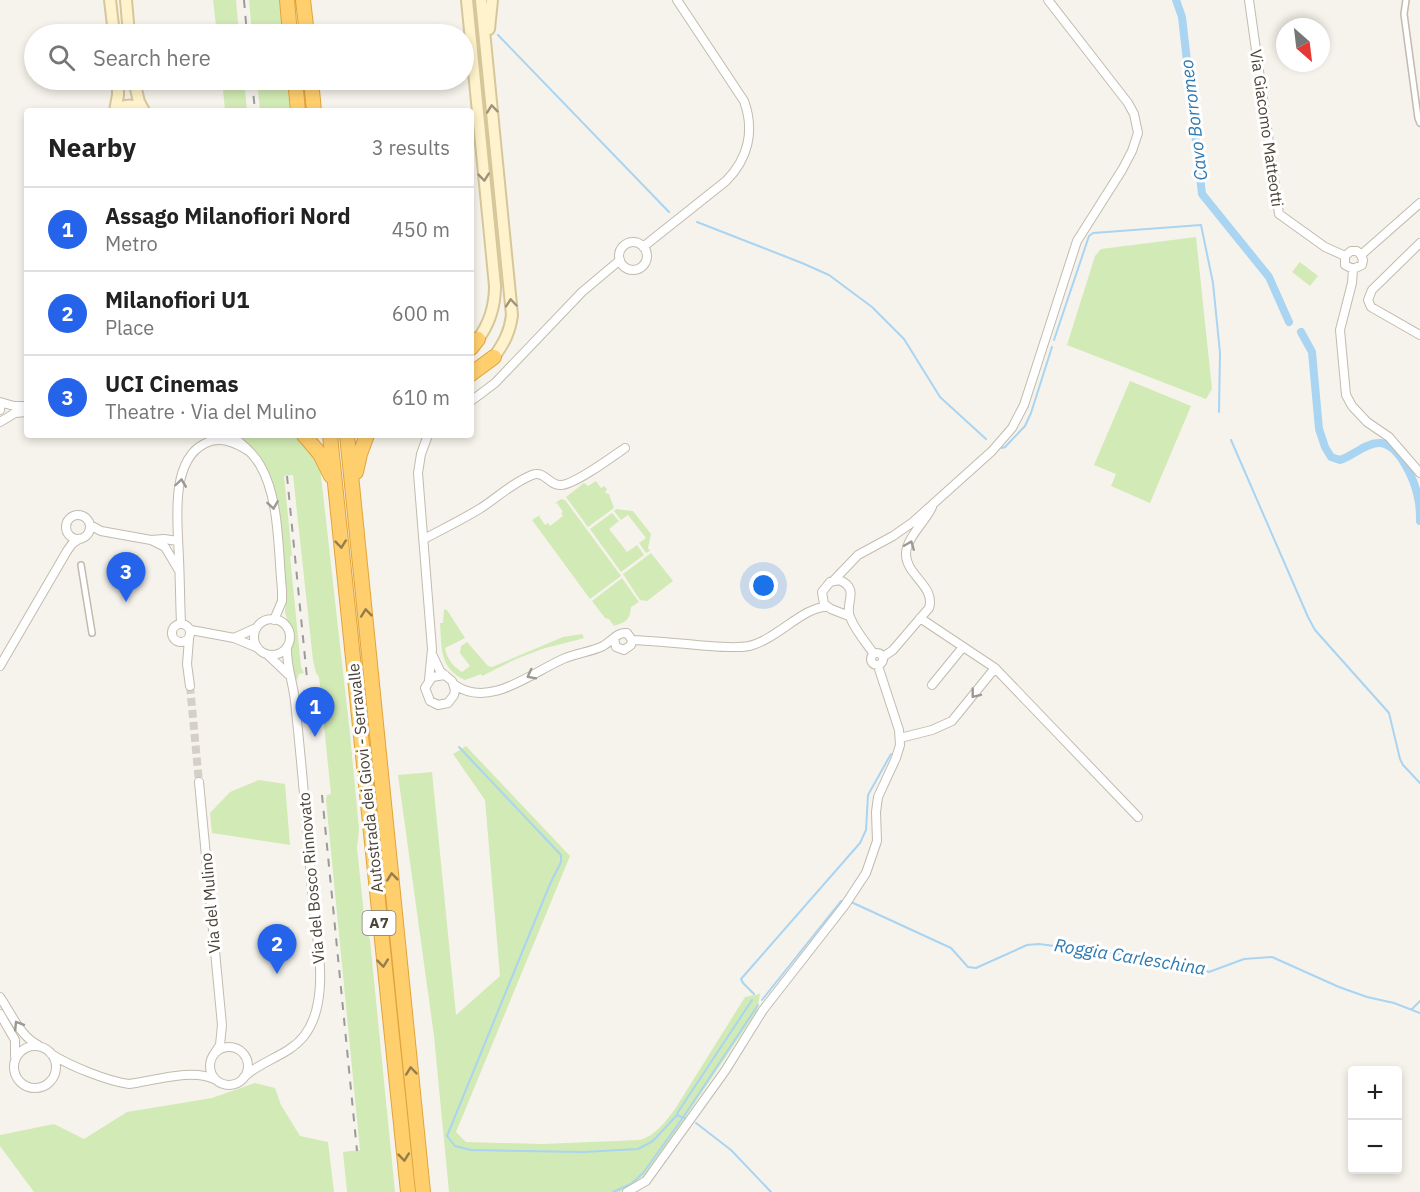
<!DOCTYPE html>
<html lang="en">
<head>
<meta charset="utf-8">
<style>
  :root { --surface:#fff; --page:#f2f2f2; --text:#222; --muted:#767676; --line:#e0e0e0; --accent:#2563eb }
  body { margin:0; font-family:"IBM Plex Sans",sans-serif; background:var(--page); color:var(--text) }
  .controls { position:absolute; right:18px; bottom:18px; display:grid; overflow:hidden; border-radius:6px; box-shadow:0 3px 9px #0003 }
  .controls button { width:54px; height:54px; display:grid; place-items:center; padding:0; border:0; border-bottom:2px solid var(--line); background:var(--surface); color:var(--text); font:30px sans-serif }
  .compass { position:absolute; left:1276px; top:18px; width:54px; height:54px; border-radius:50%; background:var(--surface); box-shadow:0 3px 9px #0003; rotate:152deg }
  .you { position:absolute; left:764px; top:586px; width:21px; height:21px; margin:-15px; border:4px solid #fff; border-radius:50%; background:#1a73e8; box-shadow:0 0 0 9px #1a73e833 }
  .badge { display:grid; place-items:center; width:39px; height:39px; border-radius:50%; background:var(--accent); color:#fff; font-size:20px; font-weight:700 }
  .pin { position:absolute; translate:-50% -50px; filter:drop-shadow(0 2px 3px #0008) }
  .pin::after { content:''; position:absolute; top:32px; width:21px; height:18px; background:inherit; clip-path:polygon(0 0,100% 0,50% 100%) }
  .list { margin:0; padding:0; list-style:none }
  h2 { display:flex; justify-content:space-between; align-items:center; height:78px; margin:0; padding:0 24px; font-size:26px }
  h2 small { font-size:20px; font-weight:400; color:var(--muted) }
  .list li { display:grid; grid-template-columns:39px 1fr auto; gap:18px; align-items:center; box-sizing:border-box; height:84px; padding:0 24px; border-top:2px solid var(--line) }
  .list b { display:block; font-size:22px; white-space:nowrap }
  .list p { margin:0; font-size:20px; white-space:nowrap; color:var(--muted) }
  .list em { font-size:20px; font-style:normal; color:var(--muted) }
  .icon { flex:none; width:33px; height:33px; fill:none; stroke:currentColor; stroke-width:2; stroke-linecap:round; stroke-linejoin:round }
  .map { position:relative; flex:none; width:1420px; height:1192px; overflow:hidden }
  .search { position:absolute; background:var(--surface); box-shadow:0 3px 9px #0003; left:24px; top:24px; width:450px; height:66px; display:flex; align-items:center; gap:15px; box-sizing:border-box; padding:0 21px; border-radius:33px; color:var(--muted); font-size:22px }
  .panel { position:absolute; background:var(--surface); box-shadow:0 3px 9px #0003; left:24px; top:108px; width:450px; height:330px; border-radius:6px }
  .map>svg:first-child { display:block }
</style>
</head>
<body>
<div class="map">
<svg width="1420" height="1192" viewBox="0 0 1420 1192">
  <rect width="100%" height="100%" fill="#f6f3ec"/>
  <!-- green -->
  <path fill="#d2eab5" d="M213,0H236L239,34H217Z
    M249,0H279L283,34H252Z
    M222,80H244L247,111H218L225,110Z
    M257,80H287L290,111H260Z
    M1196,237L1212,389L1206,399L1067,345L1095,256L1101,249Z
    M1300,262L1318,276L1310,286L1292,272Z
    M1130,381L1191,406L1150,503L1111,486L1116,474L1094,465Z
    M236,435H298L320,467L350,734L359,829L357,848L365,924L370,940L395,1192H347L343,1152L360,1150L326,800L327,795L331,794L319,677L316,673L313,660L293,475L284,476L292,556H290L301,667L304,673L299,674L297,680H295L290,663V650L293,637L285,612L286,594L275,491L261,459L252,448Z
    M596,481L601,488L604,486L607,489L605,493L609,494L614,508L588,527L566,497L584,483L588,486Z
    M561,499L565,500L621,576L590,599L532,520L541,514L539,516L545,525L548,523L550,526L563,516L561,513L563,512L557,503L554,504Z
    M616,509L633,511L651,534L648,548L650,551L646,553L639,543L646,538L628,515L621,520L614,511Z
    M612,513L619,521L609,529L627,552L637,545L644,555L621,572L590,529Z
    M651,553L673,581L647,601L640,600L623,574Z
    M622,578L639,602L631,607C630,621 625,622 614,626L609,619L605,618L592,601Z
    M444,609L447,610L465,638L445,648C447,659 453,666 462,672L470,666L460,653L461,646L467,642L488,666L492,667L563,637L582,634L584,638L542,649L516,659L482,676L481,674L465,680C439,668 442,649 440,623H443Z
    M466,746L570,856L456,1132L466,1142L542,1144L640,1140C655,1136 666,1121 675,1109L745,997L760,994L757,1011L649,1171L632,1186L620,1192H449L434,1036L398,775L432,772L456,1015L500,976L485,800L453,754Z
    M259,780L285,784L290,845L212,833L210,813L230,792Z
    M255,1083L275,1088L281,1105L300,1136L328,1142L334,1192H34L0,1146V1135L54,1124L84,1139L127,1112L212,1098Z"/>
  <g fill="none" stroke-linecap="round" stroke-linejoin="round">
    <!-- stream -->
    <path stroke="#a9d4f2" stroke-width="2" d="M498,35L669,212
      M697,222L802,263L829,275L872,307L904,339L940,397L986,439
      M1054,340L1089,236L1093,233L1201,225L1213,283L1220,353L1219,412
      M1231,440L1308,617L1315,630L1389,713L1400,759L1403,765L1420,783
      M1002,448L1005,447L1025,426L1031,413L1052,347
      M459,747L561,855V862L550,884L447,1136L455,1146L471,1150L583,1152L638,1149L653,1141L677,1115
      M851,902L951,948L968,967L976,968L1027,945L1039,944L1180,962L1209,972L1244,959L1272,957L1339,987L1367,997L1394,1003L1420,1013
      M754,994L743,983L741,979L860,843L866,830L868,795L891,754
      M762,1000L841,901H845
      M1412,1009L1420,1001
      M687,1119L677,1115L678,1112L752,1000
      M696,1123L731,1150L771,1192
      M613,1192L631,1184L643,1173L682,1119L758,1005"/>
    <!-- canal -->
    <path stroke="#a9d4f2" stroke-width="8" d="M1176,0L1182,17L1202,194L1269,277L1289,322
      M1301,332L1312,352L1319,429L1325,447L1331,457L1340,460C1353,456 1365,443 1379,443C1399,443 1415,481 1418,498C1420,505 1420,514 1420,521"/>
    <!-- minor-tunnel -->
    <path stroke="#d4d0c8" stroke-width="8" stroke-dasharray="8 4" stroke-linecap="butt" d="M190,686L199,782"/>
    <defs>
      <path id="pedestrian" d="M1406,0L1404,14L1418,118L1420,123
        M81,565L92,633"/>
      <path id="minor" d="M1249,0L1279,214L1325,247L1345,256
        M619 256a14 14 0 1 1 28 0a14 14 0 1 1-28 0Z
        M1420,243L1372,290L1368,300L1371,307L1420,335
        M643,247L726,181C748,159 755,131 744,101L677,0
        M1361,255L1420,203
        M1345,256L1351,251H1357L1361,255
        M1345,256V265L1353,269
        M1353,269L1352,283L1340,330L1346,395L1352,406L1367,422L1389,437L1420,473
        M1353,269L1362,265L1363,260L1361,255
        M471,401L495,383L582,292L620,260
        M0,402L14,406H27
        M0,408V410
        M0,422L15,413L27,412
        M231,435C242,444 253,453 260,465C280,499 278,552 282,590V601L274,620
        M428,435L421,454L418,473L432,649L429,680
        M66 527a12 12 0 1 1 24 0a12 12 0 1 1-24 0Z
        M90,525L101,531L151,540L165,547L178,569
        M424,539C443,529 463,519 481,508C498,497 512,483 532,475C545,470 549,486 561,485C574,485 612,457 625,448
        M151,540L164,539L178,541
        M834,580L858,555L893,536L913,522L992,451L1012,428L1024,405L1077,241L1122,170L1132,151L1138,133L1134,114L1128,103L1048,0
        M849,616L831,609L824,604L822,592L830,582L839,580C861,589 844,603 850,617C855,630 866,643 874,654
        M254 637a18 18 0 1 1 36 0a18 18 0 1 1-36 0Z
        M181,623C180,602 180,580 179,559C178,526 169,462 204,444C220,435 236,443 250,452
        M172 633a9 9 0 1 1 18 0a9 9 0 1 1-18 0Z
        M191,630L234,638L258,648
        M234,638L256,628
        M189,639L187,664L190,686
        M614,639L616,647L624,650L631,645L632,640
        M632,640C654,641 676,643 697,645C714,646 732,649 749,646C776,640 804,606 827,607
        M871 659a6 6 0 1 1 12 0a6 6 0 1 1-12 0Z
        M268,655L288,674
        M433,656L440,671L452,681L455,690L454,695L448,703L438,705L430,701L425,688L432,677L445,675
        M883,657L893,650L929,608C936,586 905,575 906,553C907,537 926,521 932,507
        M0,666L67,551L72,544L79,539
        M995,668L1138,817
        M455,685C489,709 531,673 563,659C576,653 591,652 603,646C612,641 617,632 627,633L632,640
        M932,685L963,647
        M900,738L932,730L952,721L995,668L920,618
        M199,782L222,1025L220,1045L214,1054
        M0,997C11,1013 20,1036 38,1045
        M0,1014L15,1040V1056
        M14 1067a21 21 0 1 1 42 0a21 21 0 1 1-42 0Z
        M210 1066a19 19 0 1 1 38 0a19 19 0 1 1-38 0Z
        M51,1054C70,1066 107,1081 129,1084C153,1081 192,1068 214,1079
        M244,1077C262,1060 288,1056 304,1036C311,1027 316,1014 318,1002C324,970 316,934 313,902C308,835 302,768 295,701C293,682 286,665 287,647
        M627,1192L646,1181L725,1071L763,1010L845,905L866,873L877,841L876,812L878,797L896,758L900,745L899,730L878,666"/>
      <path id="secondary" d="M110,0L114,34
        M126,0L129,34
        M467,0L495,286C495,307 490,323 478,339
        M481,0L512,315C510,332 504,343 494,357
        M489,29L492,0
        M134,80L139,102L144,111
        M115,111L118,95V80
        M116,111C125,104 134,104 143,111"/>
      <path id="motorway" d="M287,0L290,34
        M303,0L307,34
        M295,80L298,111
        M311,80L314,111
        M471,348L478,339
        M471,374L494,357
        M304,435L320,454L331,476
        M330,435L408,1192
        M347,435L423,1192
        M356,472L360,454L367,435"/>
    </defs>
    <!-- pedestrian casing -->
    <use href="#pedestrian" stroke="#c2bbae" stroke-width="8"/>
    <!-- minor casing -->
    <use href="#minor" stroke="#c2bbae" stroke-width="10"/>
    <!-- secondary casing -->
    <use href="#secondary" stroke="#d6c79b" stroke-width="14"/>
    <!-- motorway casing -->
    <use href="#motorway" stroke="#e0a43c" stroke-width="16"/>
    <!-- pedestrian -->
    <use href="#pedestrian" stroke="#fff" stroke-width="5"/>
    <!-- minor -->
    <use href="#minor" stroke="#fff" stroke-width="8"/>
    <!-- secondary -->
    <use href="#secondary" stroke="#fff3cd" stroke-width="10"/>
    <!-- motorway -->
    <use href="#motorway" stroke="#ffcf6e" stroke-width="14"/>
    <!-- rail -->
    <path stroke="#9a9a9a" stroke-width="2" stroke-dasharray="8 8" stroke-linecap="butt" d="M244,0L247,34
      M252,80L255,111
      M287,476L307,678
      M322,795L357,1151"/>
  </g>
  <!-- one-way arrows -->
  <defs><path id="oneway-chevron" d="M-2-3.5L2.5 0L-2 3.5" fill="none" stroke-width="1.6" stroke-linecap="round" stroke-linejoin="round" transform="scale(1.5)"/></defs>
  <g stroke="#9c937c">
    <use href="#oneway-chevron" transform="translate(492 109) rotate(-96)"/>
    <use href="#oneway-chevron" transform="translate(484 177) rotate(84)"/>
    <use href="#oneway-chevron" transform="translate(511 303) rotate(-95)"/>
  </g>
  <g stroke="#9c9892">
    <use href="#oneway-chevron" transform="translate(181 483) rotate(-82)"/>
    <use href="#oneway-chevron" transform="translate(273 505) rotate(81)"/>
    <use href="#oneway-chevron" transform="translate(910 545) rotate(-68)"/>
    <use href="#oneway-chevron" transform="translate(531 675) rotate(153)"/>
    <use href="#oneway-chevron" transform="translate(975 694) rotate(128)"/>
    <use href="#oneway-chevron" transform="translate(18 1025) rotate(-122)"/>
  </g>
  <g stroke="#937c4e">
    <use href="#oneway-chevron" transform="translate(341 544) rotate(84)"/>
    <use href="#oneway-chevron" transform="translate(366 613) rotate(-96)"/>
    <use href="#oneway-chevron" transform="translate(392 877) rotate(-96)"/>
    <use href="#oneway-chevron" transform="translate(383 963) rotate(84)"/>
    <use href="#oneway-chevron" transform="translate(411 1071) rotate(-96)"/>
    <use href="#oneway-chevron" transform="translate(404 1157) rotate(84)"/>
  </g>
  <g text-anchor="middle" stroke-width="6" stroke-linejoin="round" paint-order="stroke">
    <!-- shield labels -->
    <rect fill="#fff" stroke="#817c74" stroke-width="1.5" x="362.5" y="911" width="33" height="24" rx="4.5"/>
    <g font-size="15" font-weight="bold" fill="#4b4439">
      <text x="379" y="928">A7</text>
    </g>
    <!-- street labels -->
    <g font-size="16" fill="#4b4439" stroke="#fff">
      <text transform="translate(1267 128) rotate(82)" y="6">Via Giacomo Matteotti</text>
      <text transform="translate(365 778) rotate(-96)" y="6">Autostrada dei Giovi - Serravalle</text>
      <text transform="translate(311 878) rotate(-95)" y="6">Via del Bosco Rinnovato</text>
      <text transform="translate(210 903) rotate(-95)" y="6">Via del Mulino</text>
    </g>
    <!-- water labels -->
    <g font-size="18" font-style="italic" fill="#2e7ab2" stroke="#fff">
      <text transform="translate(1194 120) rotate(-97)" y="6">Cavo Borromeo</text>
      <text transform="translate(1130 957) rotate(9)" y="6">Roggia Carleschina</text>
    </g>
  </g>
</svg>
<div class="controls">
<button>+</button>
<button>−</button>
</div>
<svg class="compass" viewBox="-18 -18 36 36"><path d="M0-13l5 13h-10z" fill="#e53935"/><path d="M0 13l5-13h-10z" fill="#767676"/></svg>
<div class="you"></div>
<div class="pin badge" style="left:315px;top:737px">1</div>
<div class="pin badge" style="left:277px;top:974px">2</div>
<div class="pin badge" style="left:126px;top:602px">3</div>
<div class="search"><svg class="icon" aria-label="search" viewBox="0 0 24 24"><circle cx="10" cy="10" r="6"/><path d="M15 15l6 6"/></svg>Search here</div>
<section class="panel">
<h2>Nearby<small>3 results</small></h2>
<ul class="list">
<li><span class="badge">1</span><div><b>Assago Milanofiori Nord</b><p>Metro</p></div><em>450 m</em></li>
<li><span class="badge">2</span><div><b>Milanofiori U1</b><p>Place</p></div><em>600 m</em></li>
<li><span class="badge">3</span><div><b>UCI Cinemas</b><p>Theatre · Via del Mulino</p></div><em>610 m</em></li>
</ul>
</section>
</div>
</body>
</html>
